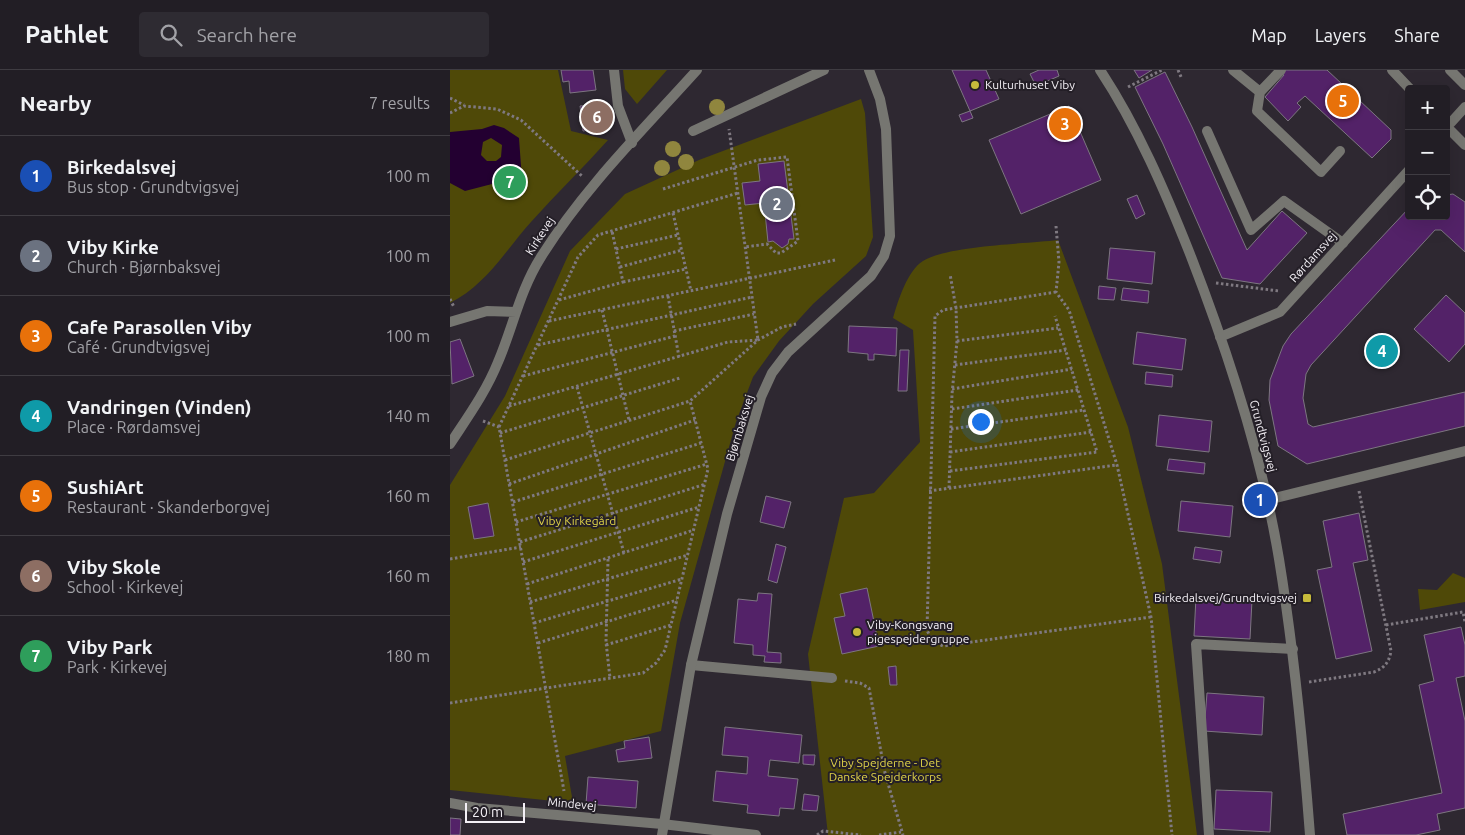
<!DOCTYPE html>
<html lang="en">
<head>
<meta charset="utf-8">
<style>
  :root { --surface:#221e25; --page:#2e2b32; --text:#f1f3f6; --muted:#a2a2a7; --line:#3f3c42; --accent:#c7bb3b }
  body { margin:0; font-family:Ubuntu,sans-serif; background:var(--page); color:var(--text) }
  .controls { position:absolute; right:15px; top:15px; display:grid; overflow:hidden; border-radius:5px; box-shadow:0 5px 20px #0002 }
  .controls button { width:45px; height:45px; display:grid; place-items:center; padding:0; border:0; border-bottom:1px solid var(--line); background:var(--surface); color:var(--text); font:25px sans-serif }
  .scale { position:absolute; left:15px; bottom:12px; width:60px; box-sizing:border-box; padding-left:5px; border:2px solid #f4f0f6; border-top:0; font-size:14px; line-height:18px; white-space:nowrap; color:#f4f0f6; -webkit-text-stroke:4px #241f27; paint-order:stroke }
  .you { position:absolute; left:530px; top:351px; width:18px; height:18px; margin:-12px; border:4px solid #fff; border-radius:50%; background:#1a73e8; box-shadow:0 0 0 8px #1a73e833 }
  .badge { display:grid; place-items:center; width:32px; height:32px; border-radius:50%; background:var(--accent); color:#fff; font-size:16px; font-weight:700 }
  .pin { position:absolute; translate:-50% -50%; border:2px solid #fff; box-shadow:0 1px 5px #0006 }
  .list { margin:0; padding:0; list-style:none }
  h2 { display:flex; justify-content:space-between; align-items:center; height:65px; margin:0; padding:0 20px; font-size:21px }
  h2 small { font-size:16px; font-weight:400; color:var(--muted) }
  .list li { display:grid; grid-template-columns:32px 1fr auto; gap:15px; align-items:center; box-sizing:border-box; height:80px; padding:0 20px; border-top:1px solid var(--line) }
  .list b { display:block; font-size:19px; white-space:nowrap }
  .list p { margin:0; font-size:16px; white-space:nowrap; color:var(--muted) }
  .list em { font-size:16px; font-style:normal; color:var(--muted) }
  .icon { flex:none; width:28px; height:28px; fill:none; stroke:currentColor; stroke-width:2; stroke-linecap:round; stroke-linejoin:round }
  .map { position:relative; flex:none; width:1015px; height:765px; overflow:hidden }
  header { display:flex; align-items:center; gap:30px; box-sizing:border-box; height:70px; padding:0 25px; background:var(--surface); border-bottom:1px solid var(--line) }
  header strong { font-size:24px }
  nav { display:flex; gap:28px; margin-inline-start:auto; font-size:18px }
  .search { width:350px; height:45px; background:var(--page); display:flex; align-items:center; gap:12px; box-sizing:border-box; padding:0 18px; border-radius:5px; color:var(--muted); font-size:19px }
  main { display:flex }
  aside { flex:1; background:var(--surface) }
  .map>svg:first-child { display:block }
</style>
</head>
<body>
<header>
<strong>Pathlet</strong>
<div class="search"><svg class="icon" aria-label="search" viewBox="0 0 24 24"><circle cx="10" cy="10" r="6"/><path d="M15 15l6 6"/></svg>Search here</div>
<nav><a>Map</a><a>Layers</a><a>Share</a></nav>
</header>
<main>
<aside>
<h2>Nearby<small>7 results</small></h2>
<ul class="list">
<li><span class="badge" style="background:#1a4fb4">1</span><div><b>Birkedalsvej</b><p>Bus stop · Grundtvigsvej</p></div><em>100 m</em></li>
<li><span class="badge" style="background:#6b7280">2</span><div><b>Viby Kirke</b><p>Church · Bjørnbaksvej</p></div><em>100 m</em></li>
<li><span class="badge" style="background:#e8710a">3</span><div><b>Cafe Parasollen Viby</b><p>Café · Grundtvigsvej</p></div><em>100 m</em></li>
<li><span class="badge" style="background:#0f9aa8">4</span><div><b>Vandringen (Vinden)</b><p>Place · Rørdamsvej</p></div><em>140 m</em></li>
<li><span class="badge" style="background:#e8710a">5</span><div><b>SushiArt</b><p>Restaurant · Skanderborgvej</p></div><em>160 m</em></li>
<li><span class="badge" style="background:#8d6e63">6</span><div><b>Viby Skole</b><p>School · Kirkevej</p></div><em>160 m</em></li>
<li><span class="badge" style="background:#2e9e5b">7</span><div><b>Viby Park</b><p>Park · Kirkevej</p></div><em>180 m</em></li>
</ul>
</aside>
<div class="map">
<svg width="1015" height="765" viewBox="0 0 1015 765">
  <rect width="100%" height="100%" fill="#2e2831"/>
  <!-- green -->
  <path fill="#4f4908" d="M0,0H108L121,61L158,70C133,98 106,124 81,152C55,181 36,215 0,233Z
    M173,0H217L187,34L175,19Z
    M411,29L415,43L423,167L416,186L363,234L329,271L303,307L286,352L230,553L211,661L115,686L123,733L0,720V415L55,326L120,181L175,124L249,90Z
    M608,170L678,357L712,494L747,765H378L358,584L394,428L424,423L470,372L463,260L443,248C448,231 457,201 473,191C499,175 576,174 608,170Z
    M1003,503L1015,508V532L970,540L968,519L987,520Z"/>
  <!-- water -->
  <path fill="#230031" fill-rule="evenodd" d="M44,55L54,58L69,68L72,110L54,117L42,114L15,121L0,113V62L32,59ZM41,68L52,75L51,87L46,91H37L31,85L33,72Z"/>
  <!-- building -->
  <path fill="#532268" stroke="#7d7681" d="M111,0H143L146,20L120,23L119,11L113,12Z
    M502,0H536L549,29L520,41Z
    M589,0H607L609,6L586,16L580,4Z
    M684,0H702L689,8Z
    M835,0H877L941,60V69L922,88L855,26L847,33L851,37L838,51L815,27L834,5L831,4Z
    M715,2L742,57L797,180L832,141L857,163L810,214L772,208L713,74L685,17Z
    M146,34L149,59L133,61L130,36Z
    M619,36L651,110L571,144L539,70Z
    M520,41L523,48L512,52L509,45Z
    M334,91L344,169H339L338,174L332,178L323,171L318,172L314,133L295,135L292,113L310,111L308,94Z
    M1003,124L1015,132V182L991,160H985L861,295L856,304L853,328L858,354L863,357L1015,322V356L857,394L828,376L819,330L820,310L833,276L841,264L959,138V146H996V125Z
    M687,125L695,144L686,149L677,129Z
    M660,178L705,182L702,214L657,209Z
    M649,216L666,218L664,230L648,229Z
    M673,218L699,221L698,233L671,230Z
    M996,225L1015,243V274L999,292L964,259Z
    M399,256L447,258L446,286L424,284V290H418V284L398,282Z
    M687,262L736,269L732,300L683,294Z
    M10,269L24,306L2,314L0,272Z
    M450,280H459L457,321H448Z
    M696,302L723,305L722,317L695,314Z
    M709,345L762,351L759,382L706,376Z
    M719,389L755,393L754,404L717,400Z
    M316,426L341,432L334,458L310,452Z
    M731,431L783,436L780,467L728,461Z
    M38,433L44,466L24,469L18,437Z
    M909,443L918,490L903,493L922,581L886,589L867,500L882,497L873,451Z
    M326,474L336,477L327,513L318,510Z
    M745,477L772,481L770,493L743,489Z
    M417,518L429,576L392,584L384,548L395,546L390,524Z
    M308,523L322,524L317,582L331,583V593L314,592L315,586L303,585V575L284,573L288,529L307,531Z
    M746,527L802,530L800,569L744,566Z
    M1011,557L1015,575V606L1006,608L1015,651V738L987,744L990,760L966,765H897L893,744L992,723L969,615L984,611L974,565Z
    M446,596L447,615H440L438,597Z
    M757,623L814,627L812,665L754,661Z
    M275,657L352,665L349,693L320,690L318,706L348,709L344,739L330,738L329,746L297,743L298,735L263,731L266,701L297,704L298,687L272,685Z
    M199,667L202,688L168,692L166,680L175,678L174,671Z
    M353,685H365L364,695L353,694Z
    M138,707L188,711L186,738L136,734Z
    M766,720L822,722L820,762L764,759Z
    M354,724L369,726L367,741L352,740Z
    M0,748L11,749L10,765H0Z"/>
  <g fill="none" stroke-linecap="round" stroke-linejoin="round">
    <!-- path -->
    <path stroke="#7f7981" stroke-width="3" stroke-dasharray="2.5 2.5" stroke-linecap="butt" d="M728,0L732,9
      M678,17L712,0
      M0,28L14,35
      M0,43L14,36L47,39L71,50L133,107
      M213,119L308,90L337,87L348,171L331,183H326L317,174L295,177
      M223,143L241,221
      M606,156L609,192L606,222L619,240L667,395L701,547L722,765
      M166,179L228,165
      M170,197L232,180
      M173,212L236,199
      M766,213L829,221
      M606,222L493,240L485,246L477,560L482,571L493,576L701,547
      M218,226L229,287
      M0,229L4,237
      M109,230L173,212L162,161
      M152,240L179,350
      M99,251L385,190
      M224,261L304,244
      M507,271L608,258
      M88,275L302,227
      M505,295L616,280
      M73,306L225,266
      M127,317L174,483
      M502,319L622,299
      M59,336L278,272L308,270L279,59
      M502,339L628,320
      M33,351L49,357L114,721
      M49,357L128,187L148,165L288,123
      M501,359L634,340
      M50,363L230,308
      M500,382L641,362
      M55,390L240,331L308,270L332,257L346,254
      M500,401L647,382L605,246
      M59,414L245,350
      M499,418L502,324L507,271L506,238L500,204
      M479,421L666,395
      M63,432L251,373
      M66,452L257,394
      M70,472L256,414
      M0,489L71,477
      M158,489L156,572L160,608
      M73,492L249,437
      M77,514L244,460
      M80,532L238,485
      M84,553L232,509
      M936,555L1013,542L1015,552
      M88,573L227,530
      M156,575L221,555
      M395,611L410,613L419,618L435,703L453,765
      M859,612L924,602C934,598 939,593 941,581L909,421
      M0,633L193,603L206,593L215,580L258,399L240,331
      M367,765L373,761L411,765
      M429,765L451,762"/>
    <!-- service -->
    <path stroke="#767671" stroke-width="10" d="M164,0L168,36L182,73
      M783,0L810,22L831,0
      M810,22L807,41L871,102L890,81
      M243,61L374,0
      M757,61L801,160L834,131L893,173
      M241,595L382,608
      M212,754L306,765
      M759,765L746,574L843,579"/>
    <!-- minor -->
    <path stroke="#767671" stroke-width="10" d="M0,252L37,241L66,242
      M0,374C17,348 36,322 48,292C63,257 70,220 91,187C134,118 193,60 247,0
      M817,430L1015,381
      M0,733L27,738L212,754
      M212,765L241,595L277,444L311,327L322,303L338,282L421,206L434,186L440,166L436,59L430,29L419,0"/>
    <!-- tertiary -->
    <path stroke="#767671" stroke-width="10" d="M650,0C687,56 715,121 740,184C778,282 812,385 829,489C844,581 853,673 860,765
      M942,0L960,19
      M1000,0L1015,15
      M996,56L1015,75
      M996,58L1015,37
      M770,267L830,242L959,100"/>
  </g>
  <!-- trees -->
  <g fill="#90863e">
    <circle cx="267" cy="37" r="8"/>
    <circle cx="223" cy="79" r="8"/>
    <circle cx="236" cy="92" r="8"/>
    <circle cx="212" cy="98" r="8"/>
  </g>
  <!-- markers -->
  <g fill="#c7bb3b" stroke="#241f27" stroke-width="2">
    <circle cx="525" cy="15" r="5"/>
    <rect x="852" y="523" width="10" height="10" rx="2.5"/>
    <circle cx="407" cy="562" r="5"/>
  </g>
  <g text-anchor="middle" stroke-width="4" stroke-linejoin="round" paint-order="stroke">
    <!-- poi labels -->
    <g font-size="12" fill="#f4f0f6" stroke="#241f27" text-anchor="start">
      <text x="535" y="19">Kulturhuset Viby</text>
      <text x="847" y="532" text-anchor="end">Birkedalsvej/Grundtvigsvej</text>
      <text x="417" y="559">Viby-Kongsvang<tspan x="417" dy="14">pigespejdergruppe</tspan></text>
    </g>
    <!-- street labels -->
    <g font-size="12" fill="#f4f0f6" stroke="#241f27">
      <text transform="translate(90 166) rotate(-57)" y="4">Kirkevej</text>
      <text transform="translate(863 187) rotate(-48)" y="4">Rørdamsvej</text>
      <text transform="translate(290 358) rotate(-73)" y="4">Bjørnbaksvej</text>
      <text transform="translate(813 366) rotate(75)" y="4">Grundtvigsvej</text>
      <text transform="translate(122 734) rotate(5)" y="4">Mindevej</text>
    </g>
    <!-- park labels -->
    <g font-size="12" fill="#e0d348" stroke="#241f27">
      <text x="127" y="455">Viby Kirkegård</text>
      <text x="435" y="697">Viby Spejderne - Det<tspan x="435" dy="14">Danske Spejderkorps</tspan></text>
    </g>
  </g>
</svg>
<div class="controls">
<button>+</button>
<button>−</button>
<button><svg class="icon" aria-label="locate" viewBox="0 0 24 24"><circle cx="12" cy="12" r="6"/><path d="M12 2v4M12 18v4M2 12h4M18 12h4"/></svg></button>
</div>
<div class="scale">20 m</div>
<div class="you"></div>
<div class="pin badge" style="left:810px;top:430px;background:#1a4fb4">1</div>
<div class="pin badge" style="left:327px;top:134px;background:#6b7280">2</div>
<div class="pin badge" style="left:615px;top:54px;background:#e8710a">3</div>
<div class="pin badge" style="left:932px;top:281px;background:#0f9aa8">4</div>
<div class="pin badge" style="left:893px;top:31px;background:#e8710a">5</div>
<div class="pin badge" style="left:147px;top:47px;background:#8d6e63">6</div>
<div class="pin badge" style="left:60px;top:112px;background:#2e9e5b">7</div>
</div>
</main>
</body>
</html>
